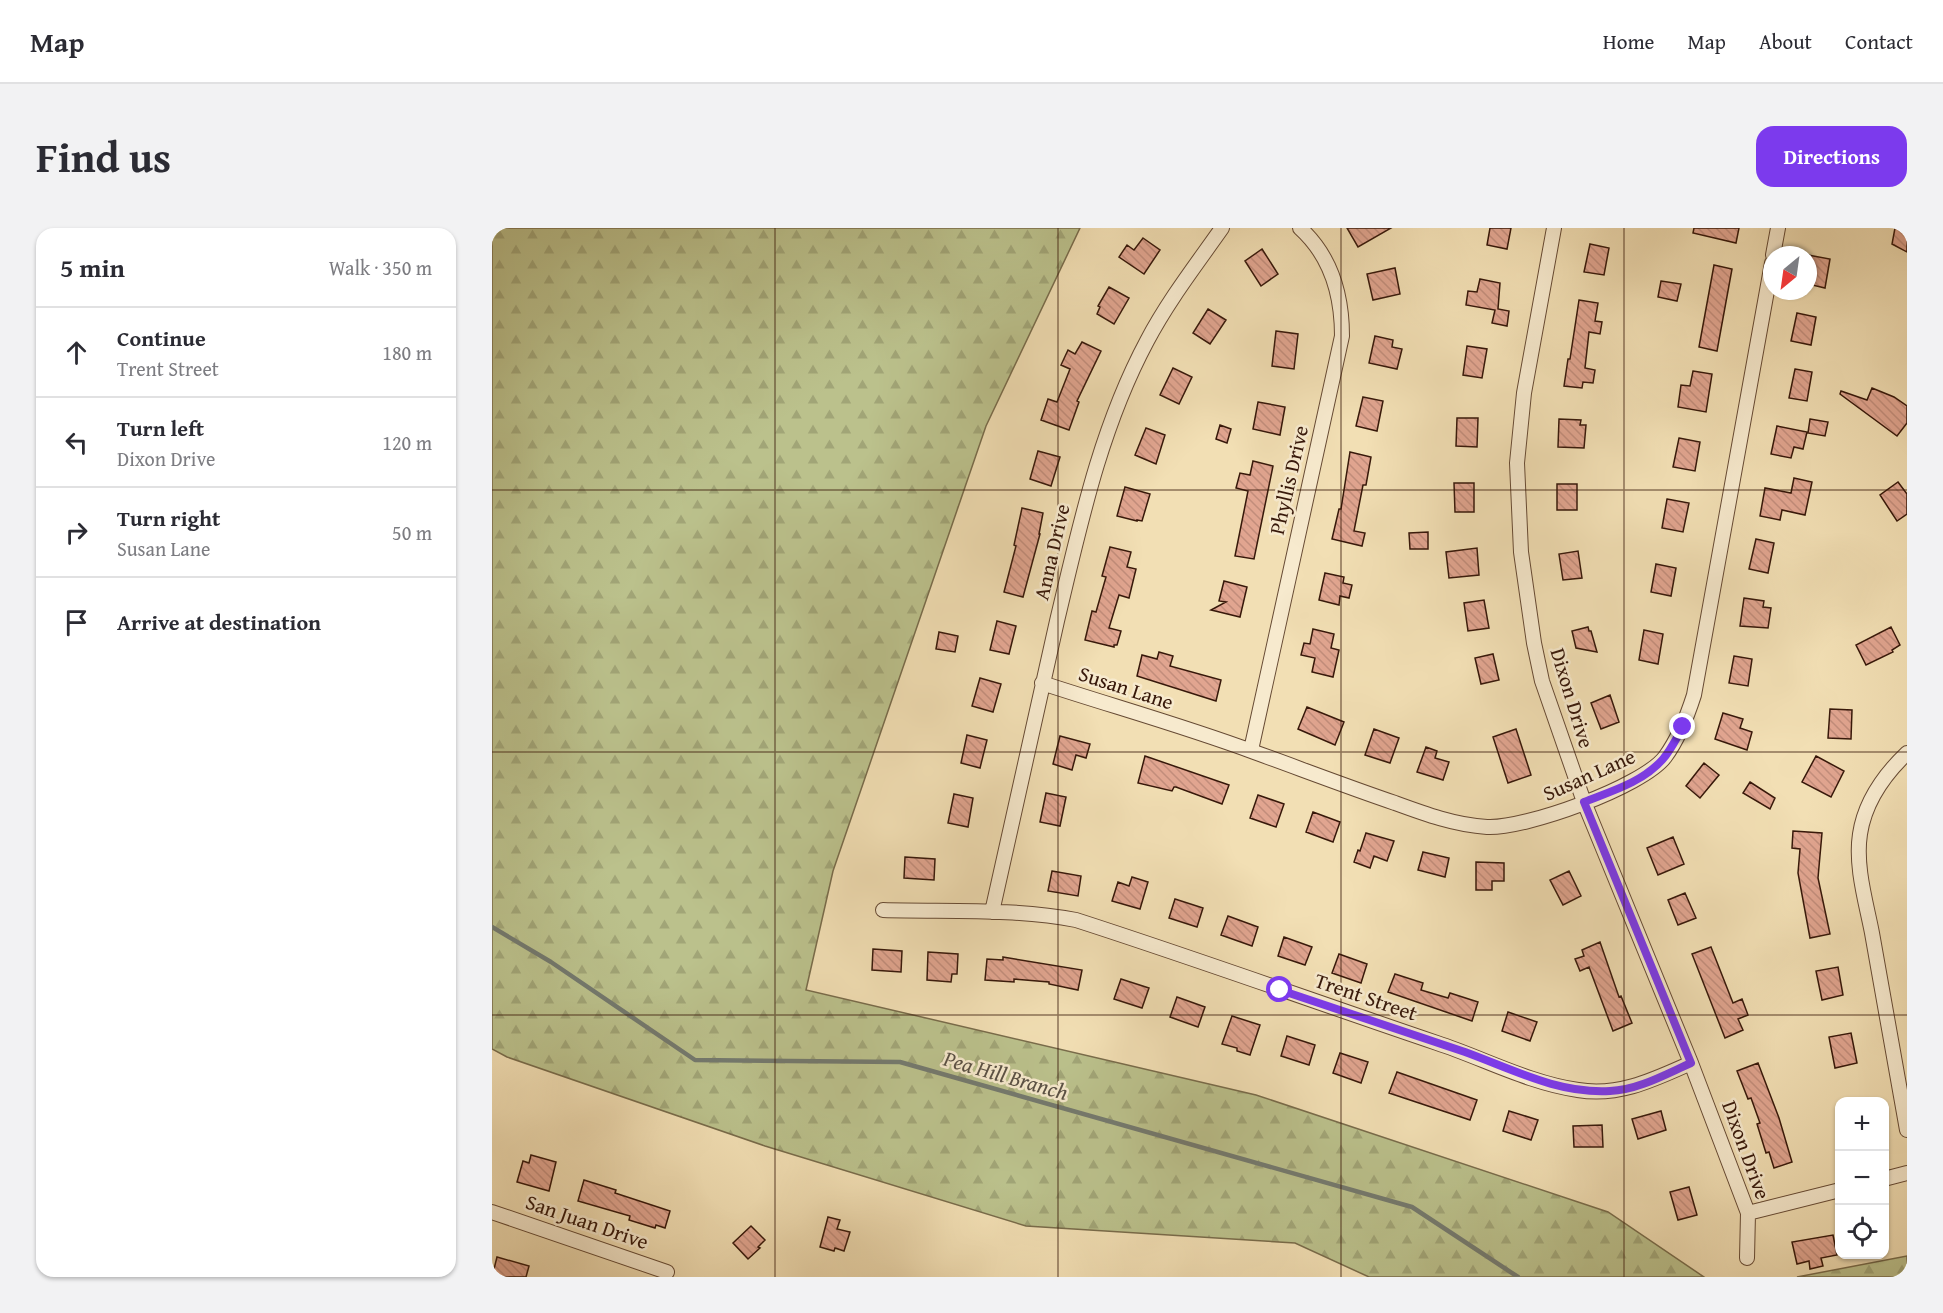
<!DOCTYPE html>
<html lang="en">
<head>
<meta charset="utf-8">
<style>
  :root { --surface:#fff; --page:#f2f2f3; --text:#2b2b33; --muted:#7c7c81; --line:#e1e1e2; --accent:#7c3aed }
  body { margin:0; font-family:"Gentium Book Plus",serif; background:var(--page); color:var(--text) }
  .controls { position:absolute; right:18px; bottom:18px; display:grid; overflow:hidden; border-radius:12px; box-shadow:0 2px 4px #0004 }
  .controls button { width:54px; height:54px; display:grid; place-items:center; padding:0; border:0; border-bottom:2px solid var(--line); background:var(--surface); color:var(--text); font:30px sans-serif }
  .compass { position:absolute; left:1271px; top:18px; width:54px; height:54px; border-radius:50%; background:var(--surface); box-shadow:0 2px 4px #0004; rotate:209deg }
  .stop { position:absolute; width:18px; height:18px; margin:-14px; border:4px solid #7c3aed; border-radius:50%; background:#fff }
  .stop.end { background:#7c3aed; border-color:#fff; box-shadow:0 2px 6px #0008 }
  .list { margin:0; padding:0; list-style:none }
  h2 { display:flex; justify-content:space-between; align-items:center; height:78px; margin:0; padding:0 24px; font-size:26px }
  h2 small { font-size:20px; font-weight:400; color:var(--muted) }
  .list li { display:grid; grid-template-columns:39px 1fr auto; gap:18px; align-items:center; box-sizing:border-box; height:90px; padding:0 24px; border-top:2px solid var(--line) }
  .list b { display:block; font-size:22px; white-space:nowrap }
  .list p { margin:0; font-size:20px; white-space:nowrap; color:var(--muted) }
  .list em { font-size:20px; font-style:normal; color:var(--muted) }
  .icon { flex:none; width:33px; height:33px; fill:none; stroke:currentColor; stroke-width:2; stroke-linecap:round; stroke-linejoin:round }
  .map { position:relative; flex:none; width:1415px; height:1049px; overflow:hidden; border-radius:18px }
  header { display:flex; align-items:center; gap:36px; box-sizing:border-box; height:84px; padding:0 30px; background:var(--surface); border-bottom:2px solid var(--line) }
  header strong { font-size:28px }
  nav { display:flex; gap:33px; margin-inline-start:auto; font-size:21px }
  .intro { display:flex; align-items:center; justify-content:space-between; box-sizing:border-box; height:144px; padding:0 36px }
  h1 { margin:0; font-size:42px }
  .button { padding:15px 27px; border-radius:18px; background:var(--accent); color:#fff; font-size:21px; font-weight:700 }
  main { display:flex; gap:36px; padding:0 36px }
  aside { flex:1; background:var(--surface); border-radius:18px; box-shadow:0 2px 4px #0004 }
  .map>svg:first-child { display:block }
</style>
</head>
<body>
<header>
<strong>Map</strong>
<nav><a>Home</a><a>Map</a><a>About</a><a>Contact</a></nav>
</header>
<div class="intro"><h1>Find us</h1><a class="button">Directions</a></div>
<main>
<aside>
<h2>5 min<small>Walk · 350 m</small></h2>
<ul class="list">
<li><svg class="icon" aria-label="ahead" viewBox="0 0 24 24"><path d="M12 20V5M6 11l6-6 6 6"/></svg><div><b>Continue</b><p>Trent Street</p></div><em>180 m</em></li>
<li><svg class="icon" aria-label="left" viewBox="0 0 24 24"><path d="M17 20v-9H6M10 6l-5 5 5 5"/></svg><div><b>Turn left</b><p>Dixon Drive</p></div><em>120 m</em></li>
<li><svg class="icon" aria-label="right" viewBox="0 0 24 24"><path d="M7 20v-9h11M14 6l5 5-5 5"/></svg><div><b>Turn right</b><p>Susan Lane</p></div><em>50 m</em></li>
<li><svg class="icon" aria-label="arrive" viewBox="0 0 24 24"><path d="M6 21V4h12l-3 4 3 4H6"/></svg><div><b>Arrive at destination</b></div></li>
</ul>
</aside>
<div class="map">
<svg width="1415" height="1049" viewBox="0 0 1415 1049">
  <defs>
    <pattern id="forest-firs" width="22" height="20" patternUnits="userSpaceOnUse" patternTransform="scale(1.5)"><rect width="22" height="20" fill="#bbc18c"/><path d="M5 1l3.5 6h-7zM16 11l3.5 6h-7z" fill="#a1a577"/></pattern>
    <pattern id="building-back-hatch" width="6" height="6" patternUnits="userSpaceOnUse" patternTransform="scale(1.5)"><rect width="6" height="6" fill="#e1a590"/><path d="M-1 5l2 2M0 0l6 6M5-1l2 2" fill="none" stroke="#c28d7b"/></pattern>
  </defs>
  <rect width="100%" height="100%" fill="#f2dfb4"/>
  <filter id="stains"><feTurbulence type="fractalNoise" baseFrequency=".00333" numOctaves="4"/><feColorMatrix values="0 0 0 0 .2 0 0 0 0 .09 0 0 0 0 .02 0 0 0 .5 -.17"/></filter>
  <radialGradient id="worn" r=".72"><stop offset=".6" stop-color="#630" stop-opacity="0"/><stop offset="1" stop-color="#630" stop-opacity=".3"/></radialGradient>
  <!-- forest -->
  <path fill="url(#forest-firs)" stroke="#796c4b" stroke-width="1.5" d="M0,0H588L494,198L341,643L314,762L764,867L1116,984L1212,1049H877L803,1015L534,998L273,918L15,829L0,821Z
    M1415,1028V1049H1305Z"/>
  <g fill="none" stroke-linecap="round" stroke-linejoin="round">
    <!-- stream -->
    <path stroke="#747a6f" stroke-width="4.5" d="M0,699L59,734L203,832L408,834L920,979L1026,1049"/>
  </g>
  <!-- building -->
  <path fill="url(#building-back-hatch)" stroke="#37180a" stroke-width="1.5" d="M855,0H899L866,19Z
    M998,0H1019L1015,21L995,17Z
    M1202,0H1247L1244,15L1201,5Z
    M1403,0H1415V24L1400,16Z
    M651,10L668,22L652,46L627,29L635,17L642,22Z
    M1098,16L1117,20L1112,47L1092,44Z
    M770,21L786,46L769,58L753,33Z
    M1316,27L1338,31L1333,60L1316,56Z
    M1222,37L1240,41L1225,123L1207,119Z
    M903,40L908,66L881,72L875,46Z
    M988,51L1008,55L1006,81L1017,83L1015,98L1000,95L1003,82L974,77L976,63L985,64Z
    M1169,53L1189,56L1185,73L1166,69Z
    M617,59L637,70L622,96L605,86L608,79L606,78Z
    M1087,72L1106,75L1103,93L1110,94L1108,106L1097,104L1093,140L1103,142L1101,155L1091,154L1090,160L1072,158L1076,131H1078Z
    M716,81L734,92L718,116L701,105Z
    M1305,85L1324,89L1319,117L1299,113Z
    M784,103L806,106L802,141L780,138Z
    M883,108L901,112L900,119L910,121L905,141L877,135Z
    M590,114L609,123L585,173L587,174L577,202L549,192L556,171L565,174L578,141L569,137L576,122L583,126Z
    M975,118L995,121L990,150L971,147Z
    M681,140L700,149L687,176L668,167Z
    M1303,141L1320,144L1315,173L1297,170Z
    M1201,143L1220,146L1214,184L1186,179L1189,157L1198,158Z
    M1380,160L1402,169L1415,178V195L1405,208L1348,166L1349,163L1375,172Z
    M871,169L891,173L885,203L864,198Z
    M766,174L793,179L788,207L761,201Z
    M965,190H986L985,219L964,218Z
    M1067,191L1089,192L1088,197H1094L1092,220L1066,219Z
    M1318,191L1336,194L1333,208L1316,205Z
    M728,197L739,201L735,215L724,211Z
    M1285,198L1315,204L1311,221L1302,219L1299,230L1279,226Z
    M654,200L673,207L664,236L643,227Z
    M1187,210L1208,214L1203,243L1181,239Z
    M546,223L568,229L559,258L538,251Z
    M858,224L879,229L874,257H871L862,303L873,305L870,318L840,311L847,281H849Z
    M761,233L781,238L762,331L743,328L756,263L744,260L748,245L758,247Z
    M1302,250L1320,254L1313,287L1290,282L1288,292L1268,288L1273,260L1299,265Z
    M1406,254L1415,266V286L1405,293L1388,267Z
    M962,255H982V284H963Z
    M1065,256H1085V282H1065Z
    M633,259L658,266L650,293L645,292V293L625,288Z
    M1175,271L1197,275L1191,304L1170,300Z
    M530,280L551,285L547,306H548L531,369L512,364L524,318L522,317Z
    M936,304V321H918L917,305Z
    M1264,311L1282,315L1276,345L1257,341Z
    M618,319L639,324L635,339L644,341L637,370L627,367L617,400L629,403L625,417H622V419L593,412L600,383L604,384L614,349L610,348Z
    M985,320L987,347L957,350L954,324Z
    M1086,323L1090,350L1071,352L1067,326Z
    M1164,336L1184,340L1179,368L1159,364Z
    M833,345L852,349L851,355L860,357L857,370L848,368L847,377L827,372Z
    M732,353L755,359L748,389L719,382L734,374L727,373Z
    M1252,370L1272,373L1271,379L1279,380L1276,400L1248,398Z
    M992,372L997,400L976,403L972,375Z
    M505,393L524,398L517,426L498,422Z
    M1096,399L1097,403H1099L1105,424L1084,420L1080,403Z
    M1399,399L1408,417L1400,422L1401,424L1374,437L1364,417Z
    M821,401L842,406L839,420L847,422L841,449L820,444L823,430L809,427L812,415L818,416Z
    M1152,402L1171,406L1166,436L1147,432Z
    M447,404L466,408L463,424L444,421Z
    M667,424L681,428L678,438L729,452L724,473L645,448L650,427L665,431Z
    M1001,426L1007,452L989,456L983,430Z
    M1242,428L1260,431L1256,458L1237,455Z
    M488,450L509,456L501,484L480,478Z
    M1118,467L1127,494L1109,501L1099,475Z
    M815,479L852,494L843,517L806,501Z
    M1338,481L1360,482L1359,511L1336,510Z
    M1231,485L1251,491L1248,500L1260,504L1255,522L1223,511Z
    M882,501L907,510L898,535L873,527Z
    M1024,501L1039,547L1016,555L1001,509Z
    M475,507L495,512L488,540L469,535Z
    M568,508L598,516L594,530L584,527L580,542L561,536Z
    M934,519L945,523L943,530L957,534L951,552L925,544Z
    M653,528L737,557L730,576L684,559H682L680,563L646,555Z
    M1324,528L1352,543L1339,569L1310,554Z
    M1212,535L1227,547L1208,570L1194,558Z
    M1258,554L1283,570L1278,581L1251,565Z
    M554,565L574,569L568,598L548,594Z
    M462,566L481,570L476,599L456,595Z
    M766,567L792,576L784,599L758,590Z
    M821,584L848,594L841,614L814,604Z
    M1301,603L1330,605L1326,650L1338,706L1318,710L1306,645L1308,621L1300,620Z
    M874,605L902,613L895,633L882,628L878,640L862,634L866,622L868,623Z
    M1181,609L1192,636L1166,647L1155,620Z
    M931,624L957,630L953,649L926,642Z
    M413,629L443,631L442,652L412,650Z
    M984,634L1012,635V653H1000V662H984Z
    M560,643L589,648L586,668L556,663Z
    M1077,643L1089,668L1071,677L1058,652Z
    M640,649L656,654L648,681L620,673L626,654L637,658Z
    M1193,665L1204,690L1186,697L1176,672Z
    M683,671L711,680L705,699L677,690Z
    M736,688L766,699L760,718L729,707Z
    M792,709L820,719L813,737L786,728Z
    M1108,714L1127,769L1129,768L1140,795L1121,803L1097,739L1088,743L1083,731L1092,728L1090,722Z
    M1219,719L1241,775L1250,771L1256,787L1246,791L1251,802L1233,810L1200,726Z
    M381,721L410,723L409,744L380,742Z
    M436,724L466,726L465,746H460L459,754L435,752Z
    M847,726L875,736L869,755L840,745Z
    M511,729L590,742L586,762L557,756V754L522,751V754L493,752L495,731L511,732Z
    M1346,739L1351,767L1330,772L1324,743Z
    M903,746L931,755L929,762L956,770L958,765L986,774L980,793L896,764Z
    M629,751L657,760L650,780L622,771Z
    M685,769L713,779L706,799L678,789Z
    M1016,784L1045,794L1038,813L1010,803Z
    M740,788L768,797L758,827L745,823V820L730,816Z
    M1359,805L1365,835L1343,840L1337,809Z
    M795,808L823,817L817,837L789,828Z
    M848,825L876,834L869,855L841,845Z
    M1266,835L1287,890L1300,934L1282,940L1277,924L1274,925L1265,896L1268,895L1259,870L1256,871L1245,843Z
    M905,844L985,872L978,892L897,865Z
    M1017,883L1046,892L1039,912L1011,903Z
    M1169,883L1174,902L1146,911L1140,891Z
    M1110,897L1111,919H1082L1081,898Z
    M39,927L64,934L57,963L25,954L31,933L37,935Z
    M92,952L124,962L123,965L178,983L173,1000L164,997L163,1000L137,992L138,988L86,973Z
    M1197,959L1205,987L1186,992L1178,964Z
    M336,989L348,992L345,1001L358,1004L352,1023L343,1020L342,1023L328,1019Z
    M259,998L273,1012L266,1019L268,1020L256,1031L241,1015Z
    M1341,1007L1345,1027L1329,1030L1331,1038L1318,1041L1317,1033L1305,1036L1300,1014Z
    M5,1029L37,1038L34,1049H0Z"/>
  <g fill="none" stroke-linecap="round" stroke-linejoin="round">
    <defs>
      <path id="street" d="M1062,0L1032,165L1025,235L1029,324L1042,415L1050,453L1092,574L1199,835L1256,985L1255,1030
        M1281,27L1286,0
        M550,455C620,478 692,498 762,524C809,541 856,559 903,575C933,586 963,597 995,599C1033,601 1150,559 1173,529C1187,510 1195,489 1202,467L1280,35
        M759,522L850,108C850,67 840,29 808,0
        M1415,525C1392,547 1373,573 1368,606C1363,638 1374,674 1380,705C1392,771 1403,837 1415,902
        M391,682C455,684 521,680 584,692C705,731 824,774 945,815C991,830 1037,855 1086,862C1127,869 1163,851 1199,835
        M500,684C521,587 543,490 565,393C588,297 608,201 655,113C676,73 704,37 730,0
        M1392,951L1415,945
        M0,984L175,1044
        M1256,985L1348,962"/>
    </defs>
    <!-- street casing -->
    <use href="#street" stroke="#664a34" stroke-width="16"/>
    <!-- street -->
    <use href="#street" stroke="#f7eace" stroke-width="14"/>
  </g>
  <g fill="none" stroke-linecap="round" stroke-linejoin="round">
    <!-- route -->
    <path stroke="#7c3aed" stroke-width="8" d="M788,762C849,783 912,803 973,824C1020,841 1066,866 1118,863C1146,862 1174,846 1199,835L1092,574C1120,563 1151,554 1171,531C1179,522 1185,509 1191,499"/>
  </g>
  <!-- grid -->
  <path fill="none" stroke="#37180a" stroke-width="1.5" stroke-opacity="0.55" d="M283,0V1049M566,0V1049M849,0V1049M1132,0V1049M0,262H1415M0,524H1415M0,787H1415"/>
  <g text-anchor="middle" stroke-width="5" stroke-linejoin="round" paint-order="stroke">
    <!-- street labels -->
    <g font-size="21" fill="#37180a" stroke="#f7eace">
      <text transform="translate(797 252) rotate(-77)" y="7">Phyllis Drive</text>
      <text transform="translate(560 324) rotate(-77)" y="7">Anna Drive</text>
      <text transform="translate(634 460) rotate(18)" y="7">Susan Lane</text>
      <text transform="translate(1080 470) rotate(73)" y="7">Dixon Drive</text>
      <text transform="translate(1097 547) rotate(-24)" y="7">Susan Lane</text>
      <text transform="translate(874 769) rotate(19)" y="7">Trent Street</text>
      <text transform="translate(1254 922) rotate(70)" y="7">Dixon Drive</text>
      <text transform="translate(95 994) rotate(19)" y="7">San Juan Drive</text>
    </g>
    <!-- water labels -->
    <g font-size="22" font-style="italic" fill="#5a5145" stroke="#f7eace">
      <text transform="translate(514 847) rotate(16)" y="8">Pea Hill Branch</text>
    </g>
  </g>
  <rect width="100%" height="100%" filter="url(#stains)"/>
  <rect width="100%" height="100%" fill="url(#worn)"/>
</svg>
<div class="controls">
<button>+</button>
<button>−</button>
<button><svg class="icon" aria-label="locate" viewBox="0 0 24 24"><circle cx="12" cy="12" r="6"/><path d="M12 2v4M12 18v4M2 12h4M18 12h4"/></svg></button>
</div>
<svg class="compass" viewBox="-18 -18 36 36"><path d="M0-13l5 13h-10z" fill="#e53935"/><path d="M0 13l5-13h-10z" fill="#7c7c81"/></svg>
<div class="stop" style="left:788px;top:762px"></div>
<div class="stop end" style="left:1191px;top:499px"></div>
</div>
</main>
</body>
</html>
